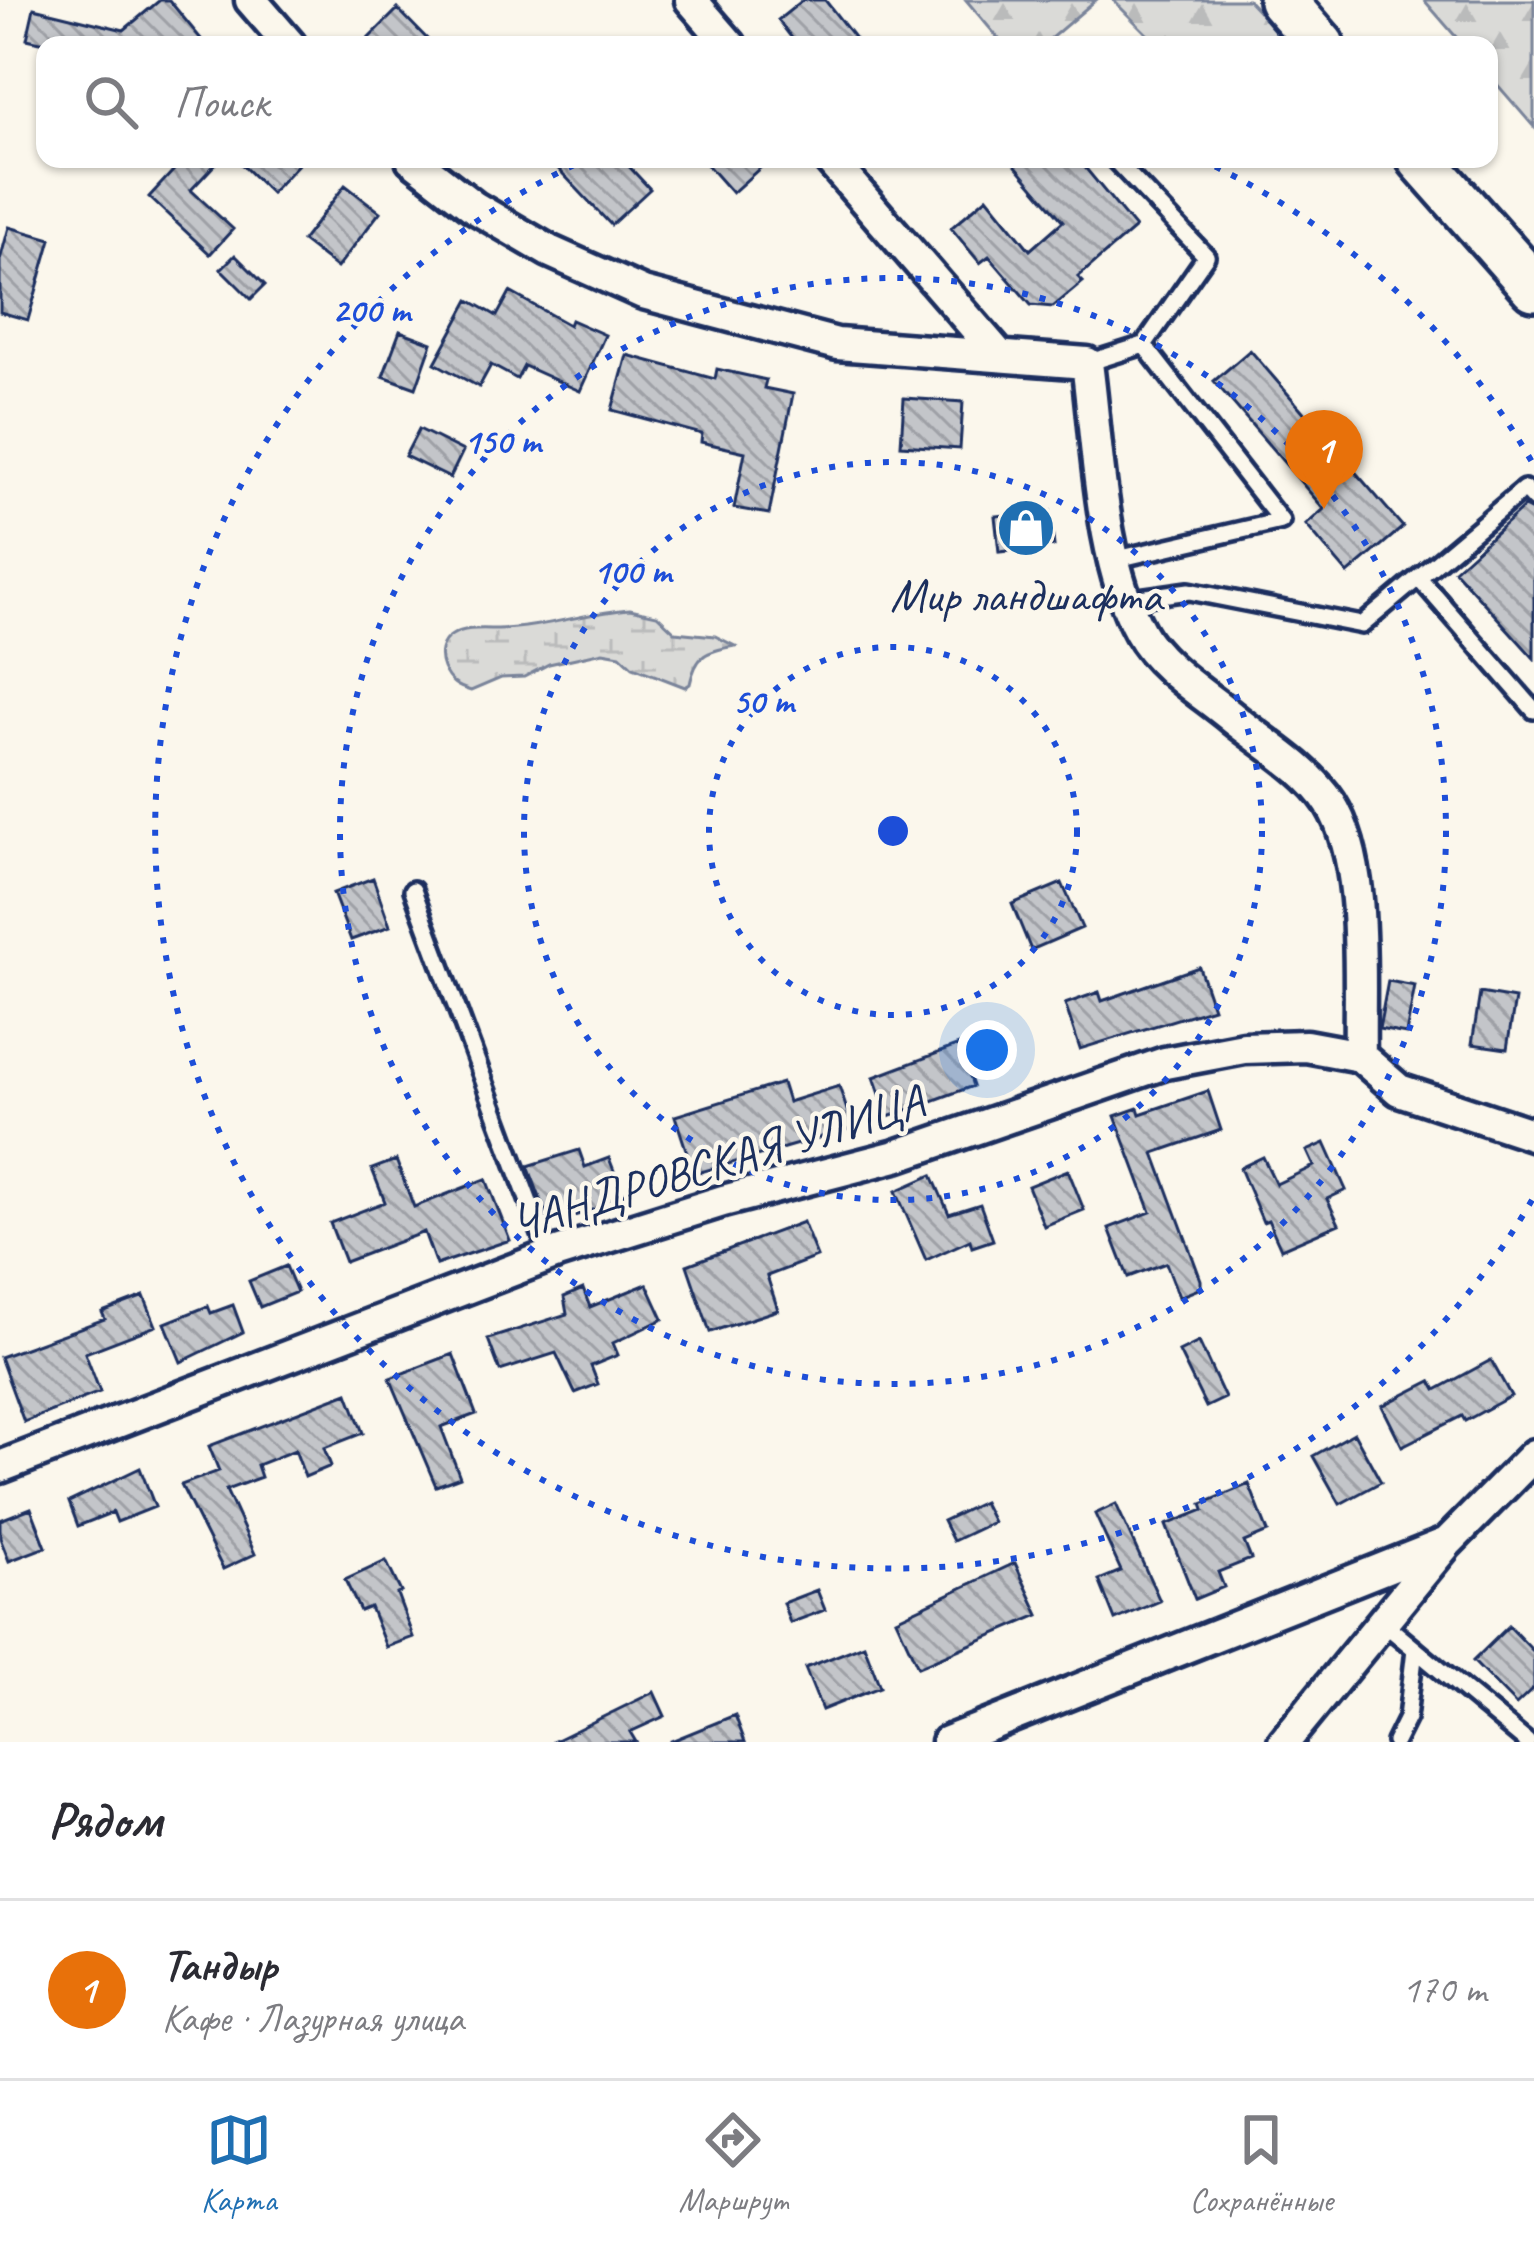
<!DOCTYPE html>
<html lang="ru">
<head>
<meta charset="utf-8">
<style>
  :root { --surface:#fff; --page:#f7f7f7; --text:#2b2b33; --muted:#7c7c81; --line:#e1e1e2; --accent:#1f6fb2 }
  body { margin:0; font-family:Caveat,sans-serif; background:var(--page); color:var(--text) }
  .you { position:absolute; left:987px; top:1050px; width:42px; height:42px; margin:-30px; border:9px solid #fff; border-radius:50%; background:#1a73e8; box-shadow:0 0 0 18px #1a73e833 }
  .badge { display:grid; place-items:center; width:78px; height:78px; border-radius:50%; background:var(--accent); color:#fff; font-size:39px; font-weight:700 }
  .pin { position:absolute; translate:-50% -99px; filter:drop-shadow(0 3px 6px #0008) }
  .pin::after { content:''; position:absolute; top:63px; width:42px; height:36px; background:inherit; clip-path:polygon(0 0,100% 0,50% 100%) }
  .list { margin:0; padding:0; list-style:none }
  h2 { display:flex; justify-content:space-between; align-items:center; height:156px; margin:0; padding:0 48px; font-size:51px }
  h2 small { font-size:39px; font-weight:400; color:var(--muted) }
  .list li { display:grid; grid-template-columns:78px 1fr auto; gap:36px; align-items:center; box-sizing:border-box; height:180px; padding:0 48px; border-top:3px solid var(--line) }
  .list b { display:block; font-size:45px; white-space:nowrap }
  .list p { margin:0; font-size:39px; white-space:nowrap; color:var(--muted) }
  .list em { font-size:39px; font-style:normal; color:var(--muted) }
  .icon { flex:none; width:66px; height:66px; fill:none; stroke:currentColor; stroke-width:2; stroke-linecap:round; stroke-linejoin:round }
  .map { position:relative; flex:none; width:1534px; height:1742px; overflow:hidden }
  .search { position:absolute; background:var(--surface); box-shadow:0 3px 9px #0004; left:36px; right:36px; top:36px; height:132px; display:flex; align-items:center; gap:30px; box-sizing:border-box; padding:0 42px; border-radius:24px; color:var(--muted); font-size:45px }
  .sheet { height:336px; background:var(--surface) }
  nav { display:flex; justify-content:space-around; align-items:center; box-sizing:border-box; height:168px; border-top:3px solid var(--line); background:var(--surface); font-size:33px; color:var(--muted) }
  nav a { display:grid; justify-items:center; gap:6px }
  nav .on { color:var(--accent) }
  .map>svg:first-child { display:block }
</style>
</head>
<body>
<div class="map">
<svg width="1534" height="1742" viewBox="0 0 1534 1742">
  <defs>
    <pattern id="forest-firs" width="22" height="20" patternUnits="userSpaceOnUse" patternTransform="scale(3)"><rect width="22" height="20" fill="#dadad7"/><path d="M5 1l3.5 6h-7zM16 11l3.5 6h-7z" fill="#babbbb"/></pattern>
    <pattern id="wetland-marsh" width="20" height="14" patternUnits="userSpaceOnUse" patternTransform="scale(3)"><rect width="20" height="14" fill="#dadad7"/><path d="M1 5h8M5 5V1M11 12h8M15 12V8" fill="none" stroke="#babbbb"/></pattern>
    <pattern id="building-back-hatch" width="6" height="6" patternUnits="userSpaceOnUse" patternTransform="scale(3)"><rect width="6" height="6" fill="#c3c5c9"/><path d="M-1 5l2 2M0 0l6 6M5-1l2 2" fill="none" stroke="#9ea0a6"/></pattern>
  </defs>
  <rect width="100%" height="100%" fill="#fbf7ec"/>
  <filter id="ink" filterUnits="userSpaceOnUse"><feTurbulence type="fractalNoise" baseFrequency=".00833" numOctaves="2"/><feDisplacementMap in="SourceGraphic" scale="24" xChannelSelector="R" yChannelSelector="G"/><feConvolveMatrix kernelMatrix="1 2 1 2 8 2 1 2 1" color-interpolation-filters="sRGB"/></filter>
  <g filter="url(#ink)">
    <!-- forest -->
    <path fill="url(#forest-firs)" stroke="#7a849a" stroke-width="3" d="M966,0H1096L1043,45H1004Z
      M1113,0H1248L1290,45H1158Z
      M1424,0H1534V127L1489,75V45H1463Z"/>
    <!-- wetland -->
    <path fill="url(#wetland-marsh)" stroke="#7a849a" stroke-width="3" d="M630,609L657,615L675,632L715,636L735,646C706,651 696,655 690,684L685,687L633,667L620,655L603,652L549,664L524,677L501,678L471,691C457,687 449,682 443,668C438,655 440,642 452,635C465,627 483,629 498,629C543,628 585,613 630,609Z"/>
    <!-- building -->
    <path fill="url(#building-back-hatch)" stroke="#1b2f5e" stroke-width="3" d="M160,0H169L206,45H54L27,39L34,8L124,30Z
      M803,0H825L860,45H797L778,20Z
      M398,9L433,45H362Z
      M184,159H220L191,190L233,229L210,254L149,197Z
      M236,159H303L271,193Z
      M549,159H622L650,189L611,225Z
      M702,159H770L732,193Z
      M1010,159H1078L1135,228L1078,277L1083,282L1053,307L1031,305L989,256L980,263L951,228L987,197L1030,250L1063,221Z
      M345,185L380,212L337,268L302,241Z
      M9,227L51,239L28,320L0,312V260Z
      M235,255L265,285L251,299L221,269Z
      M510,292L569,325L571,320L605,335L580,391L524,366L517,379L491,365L479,387L435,363L469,300L497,316Z
      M400,331L432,343L416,388L383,376Z
      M1250,350L1403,527L1348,574L1306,525L1324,509L1214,381Z
      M627,355L715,379L717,369L766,380L764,388L793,394L769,514L734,508L745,452L701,442L702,434L612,410Z
      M904,398L963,402L960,449L901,445Z
      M419,429L463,451L450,478L405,456Z
      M1524,507L1534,512V658L1454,570Z
      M1050,511L1054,546L999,552L995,516Z
      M373,878L390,926L351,940L333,893Z
      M1062,883L1082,928L1031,950L1012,904Z
      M1199,967L1213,1008L1080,1049L1065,1004L1099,992L1102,1001Z
      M1388,981L1415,986L1406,1034L1379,1029Z
      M1480,993L1515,999L1507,1049L1472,1044Z
      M959,1045L973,1086L888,1117L874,1077Z
      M782,1083L788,1102L839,1086L853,1128L694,1174L675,1116Z
      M1208,1091L1221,1130L1154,1153L1201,1280V1288L1179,1297L1166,1263L1128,1277L1109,1228L1151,1212L1115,1116L1138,1108L1140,1114Z
      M1325,1143L1346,1190L1327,1199L1339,1224L1281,1249L1268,1220L1263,1222L1240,1168L1263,1157L1276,1184L1314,1166L1307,1151Z
      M579,1150L585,1167L609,1158L625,1199L550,1224L528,1166Z
      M396,1160L414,1207L486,1179L510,1240L436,1265L424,1232L345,1262L330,1223L385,1202L372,1169Z
      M1068,1170L1084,1210L1044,1226L1028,1186Z
      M932,1175L949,1214L980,1204L993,1240L972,1247L970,1240L926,1260L896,1191Z
      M803,1222L817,1257L767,1276L778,1310L710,1332L687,1265Z
      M286,1266L297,1292L260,1307L249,1281Z
      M647,1284L663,1319L613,1343L618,1355L591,1366L598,1384L575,1393L556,1353L500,1371L488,1339L567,1314L564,1297L583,1289L590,1307Z
      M144,1296L156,1326L85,1353L100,1392L24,1422L0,1357L105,1319L102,1312Z
      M233,1305L243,1332L181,1362L165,1323L208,1306L211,1313Z
      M1199,1342L1225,1398L1206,1407L1179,1352Z
      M453,1354L476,1414L441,1427L460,1477L436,1486L390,1378Z
      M1491,1360L1511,1396L1465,1421L1462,1416L1402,1446L1382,1406L1431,1381L1436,1390Z
      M348,1393L363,1433L324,1448L331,1466L305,1477L295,1450L257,1465L261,1477L226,1490L255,1554L223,1569L181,1485L219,1471L209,1446Z
      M1354,1433L1381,1482L1340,1504L1313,1456Z
      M140,1468L155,1507L117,1522L113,1512L78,1526L69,1502Z
      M1249,1484L1268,1532L1244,1542L1251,1559L1218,1572L1224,1587L1195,1599L1166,1525L1204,1510L1202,1504Z
      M983,1502L993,1522L953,1541L943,1521Z
      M1116,1504L1160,1601L1115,1620L1099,1580L1121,1571L1095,1514Z
      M31,1508L46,1547L9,1561L0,1538V1520Z
      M386,1561L401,1592L397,1594L413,1637L386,1647L370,1607L360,1611L345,1580Z
      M1015,1563L1039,1615L918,1667L896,1619Z
      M817,1590L825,1610L790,1623L783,1603Z
      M1509,1626L1534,1652V1688L1516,1705L1473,1661Z
      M864,1645L880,1687L822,1710L805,1668Z
      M654,1692L665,1716L630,1732L636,1742H552Z
      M735,1715L745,1742H671V1741Z"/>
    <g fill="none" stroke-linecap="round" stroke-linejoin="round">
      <defs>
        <path id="service" d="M1114,159L1206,256L1144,345
          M1087,363L1144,345L1281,521L1113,560
          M1420,579L1534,710
          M1125,600L1189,591L1362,625L1524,489L1534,500
          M413,890L549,1256
          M1381,1621L1527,1742
          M1395,1742L1407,1718L1415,1649"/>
        <path id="minor" d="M251,0L290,45
          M691,0L730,45
          M412,159L474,207L549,251L643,293L837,344L1087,363C1098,445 1100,560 1140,632C1159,667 1203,693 1234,719C1265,744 1308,769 1330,803C1369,865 1358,983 1360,1056
          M829,159L999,355
          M0,1467L557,1253L723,1201L896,1156L1165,1063L1244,1048L1306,1046L1360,1056L1399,1090L1534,1135
          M947,1742L1447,1543
          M1284,1742L1447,1543L1534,1455"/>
        <path id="primary" d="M1282,0L1321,45
          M1421,159L1534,287"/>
      </defs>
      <!-- service casing -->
      <use href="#service" stroke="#1b2f5e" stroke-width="24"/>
      <!-- minor casing -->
      <use href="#minor" stroke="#1b2f5e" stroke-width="39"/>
      <!-- primary casing -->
      <use href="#primary" stroke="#1b2f5e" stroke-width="54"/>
      <!-- service -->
      <use href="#service" stroke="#fbf7ec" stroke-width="15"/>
      <!-- minor -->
      <use href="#minor" stroke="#fbf7ec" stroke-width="30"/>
      <!-- primary -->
      <use href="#primary" stroke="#fbf7ec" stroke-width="45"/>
    </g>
  </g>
  <!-- distance rings -->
  <g fill="none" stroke="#1d4ed8" stroke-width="6" stroke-dasharray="6 12">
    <circle cx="893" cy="831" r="184"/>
    <circle cx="893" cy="831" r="369"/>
    <circle cx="893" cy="831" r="553"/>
    <path d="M1532 1200A738 738 0 1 1 587 159M1199 159A738 738 0 0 1 1532 462"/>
  </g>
  <!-- icons -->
  <defs>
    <symbol id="shop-disc" viewBox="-11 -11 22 22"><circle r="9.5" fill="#1f6fb2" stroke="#fbf7ec"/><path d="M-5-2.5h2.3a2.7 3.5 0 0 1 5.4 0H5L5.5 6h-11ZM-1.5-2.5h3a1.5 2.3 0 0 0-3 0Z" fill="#fff"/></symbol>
  </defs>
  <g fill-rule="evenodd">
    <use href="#shop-disc" x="993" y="495" width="66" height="66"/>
  </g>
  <g text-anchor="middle" stroke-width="9" stroke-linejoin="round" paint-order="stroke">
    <!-- poi labels -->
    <g font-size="48" fill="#1b2f5e" stroke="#fbf7ec">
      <text x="1026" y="611">Мир ландшафта</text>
    </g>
    <!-- street labels -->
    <g font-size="48" fill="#1b2f5e" stroke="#fbf7ec">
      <text transform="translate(717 1161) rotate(-17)" y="17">ЧАНДРОВСКАЯ УЛИЦА</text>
    </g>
  </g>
  <circle cx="893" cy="831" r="18" fill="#1d4ed8" stroke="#fbf7ec" stroke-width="6"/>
  <g font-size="36" text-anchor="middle" font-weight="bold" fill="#1d4ed8" stroke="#fbf7ec" stroke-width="9" stroke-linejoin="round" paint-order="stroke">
    <text x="371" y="322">200 m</text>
    <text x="502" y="453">150 m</text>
    <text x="632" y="583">100 m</text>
    <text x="763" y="713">50 m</text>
  </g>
</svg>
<div class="you"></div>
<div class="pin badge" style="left:1324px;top:509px;background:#e8710a">1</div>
<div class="search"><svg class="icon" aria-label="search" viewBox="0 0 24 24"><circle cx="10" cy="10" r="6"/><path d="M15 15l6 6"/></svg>Поиск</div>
</div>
<section class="sheet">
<h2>Рядом<small></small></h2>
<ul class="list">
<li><span class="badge" style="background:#e8710a">1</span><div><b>Тандыр</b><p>Кафе · Лазурная улица</p></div><em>170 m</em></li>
</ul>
</section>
<nav>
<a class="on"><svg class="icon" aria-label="map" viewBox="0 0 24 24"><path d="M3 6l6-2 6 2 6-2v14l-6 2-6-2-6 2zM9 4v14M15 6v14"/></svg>Карта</a>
<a><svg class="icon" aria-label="directions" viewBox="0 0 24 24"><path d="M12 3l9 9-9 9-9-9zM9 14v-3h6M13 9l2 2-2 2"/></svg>Маршрут</a>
<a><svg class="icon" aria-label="saved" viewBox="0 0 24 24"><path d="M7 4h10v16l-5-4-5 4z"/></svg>Сохранённые</a>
</nav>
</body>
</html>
